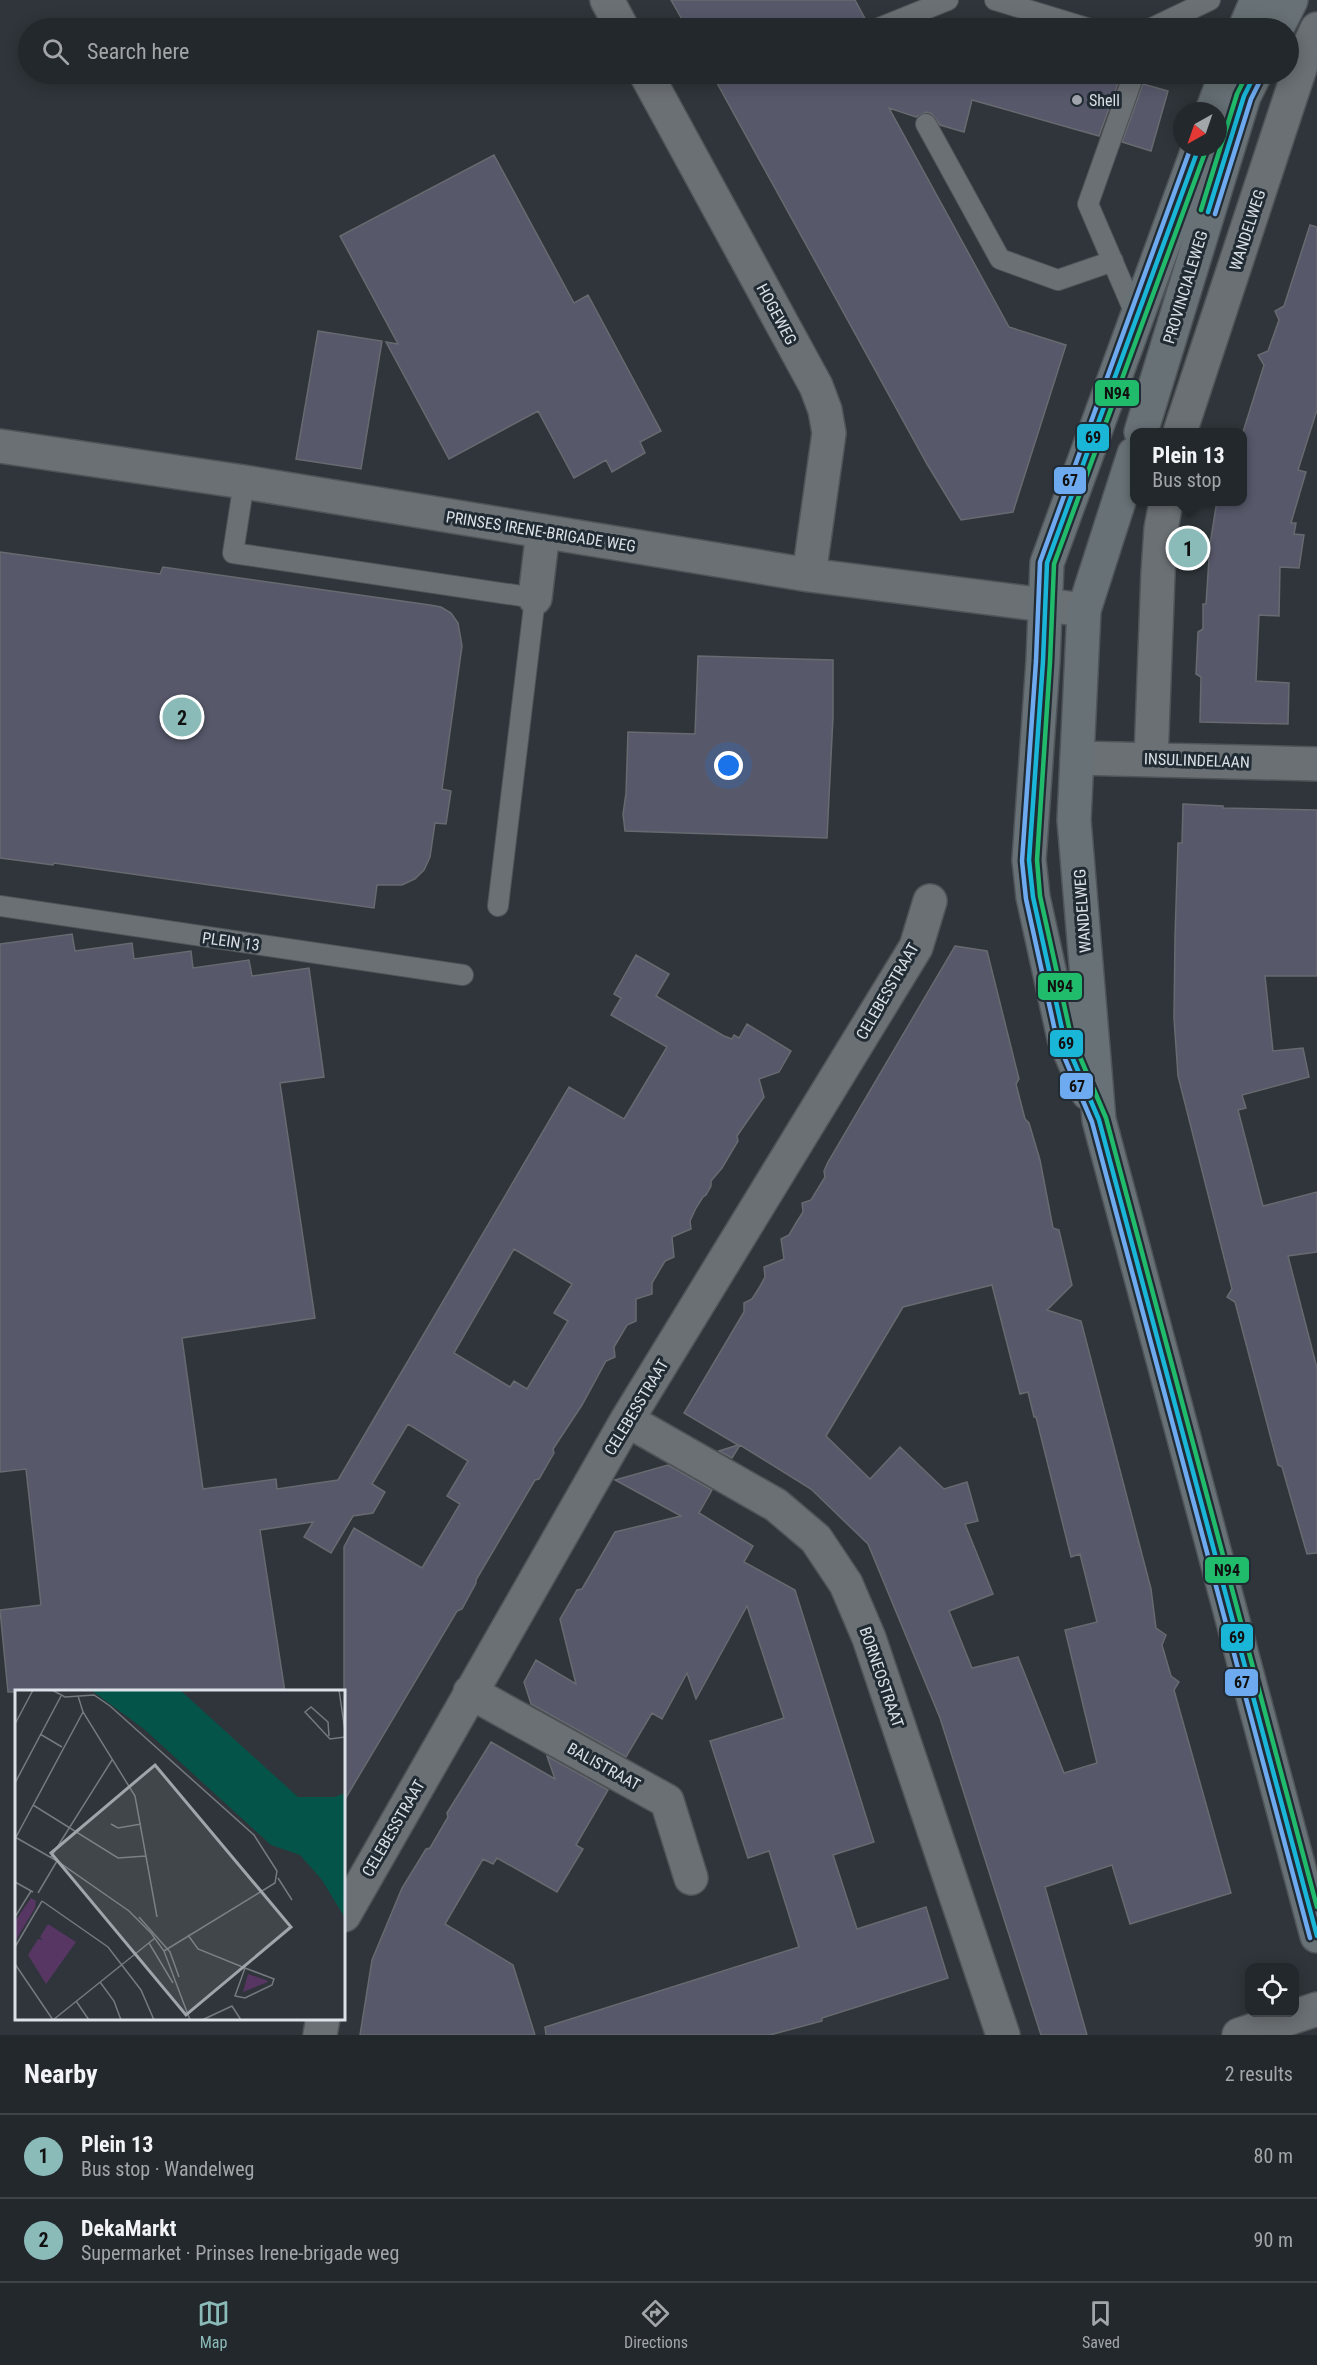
<!DOCTYPE html>
<html lang="en">
<head>
<meta charset="utf-8">
<style>
  :root { --surface:#23282c; --page:#2b3034; --text:#f1f3f6; --muted:#a3a6a9; --line:#404448; --accent:#8bbbb9 }
  body { margin:0; font-family:"Roboto Condensed",sans-serif; background:var(--page); color:var(--text) }
  .controls { position:absolute; right:18px; bottom:18px; display:grid; overflow:hidden; border-radius:12px; box-shadow:0 3px 15px #0003 }
  .controls button { width:54px; height:54px; display:grid; place-items:center; padding:0; border:0; border-bottom:2px solid var(--line); background:var(--surface); color:var(--text); font:30px sans-serif }
  .compass { position:absolute; left:1173px; top:102px; width:54px; height:54px; border-radius:50%; background:var(--surface); box-shadow:0 3px 15px #0003; rotate:220deg }
  .you { position:absolute; left:729px; top:766px; width:21px; height:21px; margin:-15px; border:4px solid #fff; border-radius:50%; background:#1a73e8; box-shadow:0 0 0 9px #1a73e833 }
  .badge { display:grid; place-items:center; width:39px; height:39px; border-radius:50%; background:var(--accent); color:#111; font-size:20px; font-weight:700 }
  .pin { position:absolute; translate:-50% -50%; border:3px solid #fff; box-shadow:0 2px 6px #0006 }
  .popup { position:absolute; left:1130px; top:428px; width:117px; height:78px; box-sizing:border-box; display:grid; place-content:center; border-radius:12px; background:var(--surface); filter:drop-shadow(0 2px 4px #0005); font-size:20px; white-space:nowrap; color:var(--muted) }
  .popup b { font-size:22px; color:var(--text) }
  .popup::after { content:''; position:absolute; left:50%; top:100%; margin-left:-12px; border:12px solid transparent; border-top-color:var(--surface) }
  .list { margin:0; padding:0; list-style:none }
  h2 { display:flex; justify-content:space-between; align-items:center; height:78px; margin:0; padding:0 24px; font-size:26px }
  h2 small { font-size:20px; font-weight:400; color:var(--muted) }
  .list li { display:grid; grid-template-columns:39px 1fr auto; gap:18px; align-items:center; box-sizing:border-box; height:84px; padding:0 24px; border-top:2px solid var(--line) }
  .list b { display:block; font-size:22px; white-space:nowrap }
  .list p { margin:0; font-size:20px; white-space:nowrap; color:var(--muted) }
  .list em { font-size:20px; font-style:normal; color:var(--muted) }
  .icon { flex:none; width:33px; height:33px; fill:none; stroke:currentColor; stroke-width:2; stroke-linecap:round; stroke-linejoin:round }
  .map { position:relative; flex:none; width:1317px; height:2035px; overflow:hidden }
  .search { position:absolute; background:var(--surface); box-shadow:0 3px 15px #0003; left:18px; right:18px; top:18px; height:66px; display:flex; align-items:center; gap:15px; box-sizing:border-box; padding:0 21px; border-radius:33px; color:var(--muted); font-size:22px }
  .sheet { height:246px; background:var(--surface) }
  nav { display:flex; justify-content:space-around; align-items:center; box-sizing:border-box; height:84px; border-top:2px solid var(--line); background:var(--surface); font-size:16px; color:var(--muted) }
  nav a { display:grid; justify-items:center; gap:3px }
  nav .on { color:var(--accent) }
  .map>svg:first-child { display:block }
</style>
</head>
<body>
<div class="map">
<svg width="1317" height="2035" viewBox="0 0 1317 2035">
  <rect width="100%" height="100%" fill="#2f353a"/>
  <!-- building -->
  <path fill="#57596b" stroke="#676a6f" stroke-width="1.5" fill-rule="evenodd" d="M671,0H855L868,24L867,28H687Z
    M953,20L982,28H937Z
    M712,74H1106L1120,78L1099,136L972,100L964,132L940,125L932,114L926,112L916,117L889,108L1009,327L1066,345L1013,512L961,520L927,464Z
    M1143,84L1168,91L1151,151L1122,142Z
    M494,155L574,303L588,295L661,431L640,442L645,453L612,472L606,460L574,478L538,411L449,459L386,342L398,344L340,236Z
    M1310,225L1317,227V410L1298,470L1306,472L1291,523H1296L1294,534L1304,535L1299,568L1280,567L1279,616L1259,615L1256,681L1289,683L1288,724L1200,722L1201,677L1196,674L1198,632L1203,629V604H1206L1210,544L1217,501H1242V435L1264,365L1258,355L1268,351L1279,320L1275,311L1284,306Z
    M318,331L382,341L361,469L296,459Z
    M0,552L160,574L163,567L430,605L441,607L451,613L458,623L462,646L442,789L451,791L446,824L435,823L430,857L424,870L415,879L402,885H377L374,908L54,863L53,865L0,858Z
    M698,656L833,660V717L827,838L625,831L623,814L626,793L628,732L695,734Z
    M1183,804L1223,806V808L1317,810V976H1265L1273,1051L1303,1048L1309,1077L1242,1095L1246,1108L1238,1110L1263,1206L1317,1192V1252L1288,1256L1317,1368V1553L1307,1554L1282,1467L1278,1465L1235,1302L1227,1297L1232,1289L1178,1076L1174,1018L1175,937L1178,843H1182Z
    M72,934L75,951L132,943L134,959L191,951L193,968L249,960L252,976L309,968L324,1077L280,1083L315,1318L182,1338L203,1489L276,1479L277,1489L338,1480L569,1087L624,1119L667,1047L611,1015L621,998L614,994L636,955L669,974L656,996L724,1036L732,1039L734,1035L739,1038L747,1024L791,1051L779,1072L759,1079L764,1097L737,1136L738,1141L722,1168L711,1181V1186L706,1195L703,1197L696,1208L690,1221L691,1229L672,1237L674,1257L665,1261L652,1283V1294L636,1299V1321L627,1325L614,1347L615,1357L606,1361L582,1405L553,1449L554,1453L539,1479L535,1480L476,1580V1583L462,1609L457,1611L344,1801V1547L354,1528L422,1568L460,1504L447,1496L468,1461L408,1424L372,1484L385,1492L373,1513L353,1516L331,1553L304,1537L313,1522L260,1530L285,1692H8L0,1610L41,1605L26,1469L0,1472V944ZM514,1249L572,1284L554,1313L568,1321L527,1389L514,1381L510,1387L454,1353Z
    M955,946L987,951L1019,1079L1016,1084L1025,1119L1029,1123L1040,1160L1053,1228L1059,1230L1072,1285L1047,1310L1081,1321L1151,1589L1156,1628L1166,1635L1162,1645L1171,1676L1179,1682L1174,1690L1231,1893L1130,1924L1112,1865L1045,1887L1087,2035H1041L940,1718L868,1544L811,1489L740,1445L732,1458L719,1451L738,1445L684,1413L744,1312V1303L752,1299L759,1288L765,1277L764,1267L784,1259L781,1239L789,1235L796,1223L803,1212L802,1203L811,1200L825,1177L824,1171L828,1162ZM992,1285L1020,1394L1028,1392L1034,1417H1036L1071,1557L1080,1554L1097,1622L1065,1630L1097,1763L1064,1773L1018,1657L972,1668L949,1611L993,1594L965,1524L978,1521L967,1482L944,1489L900,1447L870,1479L826,1436L903,1307Z
    M668,1465L712,1490L699,1513L753,1546L744,1562L795,1590L874,1842L833,1855L857,1929L926,1907L948,1978L822,2018V2021L770,2035H546L545,2027L799,1947L769,1851L748,1858L710,1741L784,1718L747,1606L696,1699L687,1673L662,1719L652,1713L626,1757L531,1704L524,1682L536,1660L576,1684L560,1619L577,1590L582,1589L615,1532L681,1516L615,1480Z
    M491,1742L555,1779L547,1756L608,1790L576,1845L583,1849L557,1892L497,1858L493,1864L483,1859L445,1924L513,1965L535,2035H360L372,1960L402,1888L426,1849L430,1848L448,1817L447,1813Z"/>
  <g fill="none" stroke-linecap="round" stroke-linejoin="round">
    <defs>
      <path id="service" d="M995,0L1087,28
        M879,28L948,0
        M1152,28L1210,0
        M1134,74L1088,204L1137,318
        M926,124L1000,259L1058,280L1113,261
        M244,482L233,553L535,598L498,906
        M0,906L463,975"/>
      <path id="minor" d="M607,0L622,28
        M646,74L816,386L825,410L829,433L809,575
        M1180,432L1303,59L1317,29
        M0,446L244,482L809,575L1084,610
        M535,598L543,531
        M1077,758L1317,764
        M1151,759L1158,573L1161,529L1166,502
        M627,1420L776,1505L816,1539L846,1584L869,1638L1003,2035
        M470,1692L667,1801L691,1878
        M344,1915L627,1420L916,947L930,901
        M320,2035L323,2018
        M1239,2035L1317,2009"/>
      <path id="primary" d="M1245,28L1257,0
        M1277,28L1291,0
        M1212,111L1226,74
        M1141,432L1244,96L1255,74
        M1134,454L1084,610L1074,820L1099,1120L1317,1936
        M1088,1093L1064,1038L1033,897L1029,860L1043,661L1047,563L1199,147"/>
    </defs>
    <!-- service casing -->
    <use href="#service" stroke="#4f5458" stroke-width="22"/>
    <!-- minor casing -->
    <use href="#minor" stroke="#4f5458" stroke-width="36"/>
    <!-- primary casing -->
    <use href="#primary" stroke="#4f5458" stroke-width="36"/>
    <!-- service -->
    <use href="#service" stroke="#6b7074" stroke-width="20"/>
    <!-- minor -->
    <use href="#minor" stroke="#6b7074" stroke-width="33"/>
    <!-- primary -->
    <use href="#primary" stroke="#687276" stroke-width="33"/>
    <defs>
      <path id="bus-1" d="M1199,147L1047,563L1043,661L1029,860L1033,897L1064,1038L1099,1120L1317,1936
        M1208,212L1244,96L1255,74"/>
      <path id="bus-2" d="M1191,147L1040,562L1036,661L1022,861L1026,899L1057,1040L1092,1122L1310,1938
        M1215,214L1251,99L1262,77"/>
      <path id="bus-3" d="M1206,150L1054,564L1050,662L1037,860L1040,896L1071,1036L1106,1118L1317,1907
        M1201,210L1237,94L1247,74"/>
    </defs>
    <!-- bus-1 casing -->
    <use href="#bus-1" stroke="#212b34" stroke-width="9"/>
    <!-- bus-2 casing -->
    <use href="#bus-2" stroke="#212b34" stroke-width="9"/>
    <!-- bus-3 casing -->
    <use href="#bus-3" stroke="#212b34" stroke-width="9"/>
    <!-- bus-1 -->
    <use href="#bus-1" stroke="#1ab6d8" stroke-width="4.5"/>
    <!-- bus-2 -->
    <use href="#bus-2" stroke="#6daaf0" stroke-width="4.5"/>
    <!-- bus-3 -->
    <use href="#bus-3" stroke="#20bc6c" stroke-width="4.5"/>
  </g>
  <!-- markers -->
  <circle fill="#9fa5aa" stroke="#212b34" stroke-width="2" cx="1077" cy="100" r="6"/>
  <g text-anchor="middle" stroke-width="6" stroke-linejoin="round" paint-order="stroke">
    <!-- poi labels -->
    <g font-size="16" fill="#dbe1e7" stroke="#212b34" text-anchor="start">
      <text x="1089" y="106">Shell</text>
    </g>
    <!-- street labels -->
    <g font-size="16" fill="#dbe1e7" stroke="#212b34">
      <text transform="translate(1247 230) rotate(-72)" y="6">WANDELWEG</text>
      <text transform="translate(1185 287) rotate(-73)" y="6">PROVINCIALEWEG</text>
      <text transform="translate(777 314) rotate(62)" y="6">HOGEWEG</text>
      <text transform="translate(541 531) rotate(9)" y="6">PRINSES IRENE-BRIGADE WEG</text>
      <text transform="translate(1197 760) rotate(2)" y="6">INSULINDELAAN</text>
      <text transform="translate(1082 911) rotate(-94)" y="6">WANDELWEG</text>
      <text transform="translate(231 941) rotate(8)" y="6">PLEIN 13</text>
      <text transform="translate(887 991) rotate(-60)" y="6">CELEBESSTRAAT</text>
      <text transform="translate(636 1407) rotate(-59)" y="6">CELEBESSTRAAT</text>
      <text transform="translate(882 1677) rotate(71)" y="6">BORNEOSTRAAT</text>
      <text transform="translate(604 1766) rotate(29)" y="6">BALISTRAAT</text>
      <text transform="translate(393 1828) rotate(-60)" y="6">CELEBESSTRAAT</text>
    </g>
  </g>
  <!-- overview -->
  <g transform="translate(15 1690)">
    <rect width="330" height="330" fill="#2f353a"/>
    <path d="M16,208L21,211L20,218L1,250L0,231ZM33,234L61,252L31,294L13,265L23,249L28,250L25,247ZM233,284L251,290L253,292L228,302Z" fill="#573664"/>
    <path d="M76,0H165L283,107H320L330,103V228L307,190L285,165L256,155L129,39Z" fill="#045449"/>
    <path fill="none" stroke="#747a7f" stroke-width="1.5" d="M37,0L50,7L79,5L95,16L239,145L262,181L260,193L149,261M324,0L330,41M63,6L68,22L120,106L142,227M0,34L18,0M25,44L47,57M314,46L313,32L296,17L290,22L315,49L330,47M0,93L46,6M18,115L103,168L131,166M96,134L103,138L126,134M0,147L42,171L114,221L136,243L149,261L175,330M0,149L68,22M36,167L97,70M263,188L277,210M0,192L18,202M23,203L42,171M27,211L93,257L126,300L139,330M0,227L16,201M124,227L155,262L164,287M173,245L183,259L230,278L220,306L230,308L257,295L259,289L230,278M134,253L158,293M0,257L27,211M0,274L38,330M85,292L99,311L106,330M61,311L74,330M38,330L140,248M187,330L217,316L226,330"/>
    <path fill="#9fa5aa" fill-opacity="0.15" stroke="#9fa5aa" stroke-width="3" d="M140,75L276,237L171,325L36,163Z"/>
    <rect width="330" height="330" fill="none" stroke="#dbe1e7" stroke-width="3"/>
  </g>
  <g stroke="#212b34" stroke-width="2">
    <rect x="1094" y="379" width="46" height="28" rx="6" fill="#20bc6c"/>
    <rect x="1076" y="423" width="34" height="29" rx="6" fill="#1ab6d8"/>
    <rect x="1053" y="466" width="34" height="29" rx="6" fill="#6daaf0"/>
    <rect x="1037" y="972" width="46" height="29" rx="6" fill="#20bc6c"/>
    <rect x="1049" y="1029" width="35" height="29" rx="6" fill="#1ab6d8"/>
    <rect x="1059" y="1072" width="35" height="28" rx="6" fill="#6daaf0"/>
    <rect x="1204" y="1556" width="46" height="28" rx="6" fill="#20bc6c"/>
    <rect x="1220" y="1623" width="34" height="29" rx="6" fill="#1ab6d8"/>
    <rect x="1224" y="1668" width="35" height="29" rx="6" fill="#6daaf0"/>
  </g>
  <g font-size="16" text-anchor="middle" font-weight="bold" fill="#111">
    <text x="1117" y="399">N94</text>
    <text x="1093" y="443">69</text>
    <text x="1070" y="486">67</text>
    <text x="1060" y="992">N94</text>
    <text x="1066" y="1049">69</text>
    <text x="1077" y="1092">67</text>
    <text x="1227" y="1576">N94</text>
    <text x="1237" y="1643">69</text>
    <text x="1242" y="1688">67</text>
  </g>
</svg>
<div class="controls">
<button><svg class="icon" aria-label="locate" viewBox="0 0 24 24"><circle cx="12" cy="12" r="6"/><path d="M12 2v4M12 18v4M2 12h4M18 12h4"/></svg></button>
</div>
<svg class="compass" viewBox="-18 -18 36 36"><path d="M0-13l5 13h-10z" fill="#e53935"/><path d="M0 13l5-13h-10z" fill="#a3a6a9"/></svg>
<div class="you"></div>
<div class="pin badge" style="left:1188px;top:548px">1</div>
<div class="popup"><b>Plein 13</b>Bus stop</div>
<div class="pin badge" style="left:182px;top:717px">2</div>
<div class="search"><svg class="icon" aria-label="search" viewBox="0 0 24 24"><circle cx="10" cy="10" r="6"/><path d="M15 15l6 6"/></svg>Search here</div>
</div>
<section class="sheet">
<h2>Nearby<small>2 results</small></h2>
<ul class="list">
<li><span class="badge">1</span><div><b>Plein 13</b><p>Bus stop · Wandelweg</p></div><em>80 m</em></li>
<li><span class="badge">2</span><div><b>DekaMarkt</b><p>Supermarket · Prinses Irene-brigade weg</p></div><em>90 m</em></li>
</ul>
</section>
<nav>
<a class="on"><svg class="icon" aria-label="map" viewBox="0 0 24 24"><path d="M3 6l6-2 6 2 6-2v14l-6 2-6-2-6 2zM9 4v14M15 6v14"/></svg>Map</a>
<a><svg class="icon" aria-label="directions" viewBox="0 0 24 24"><path d="M12 3l9 9-9 9-9-9zM9 14v-3h6M13 9l2 2-2 2"/></svg>Directions</a>
<a><svg class="icon" aria-label="saved" viewBox="0 0 24 24"><path d="M7 4h10v16l-5-4-5 4z"/></svg>Saved</a>
</nav>
</body>
</html>
